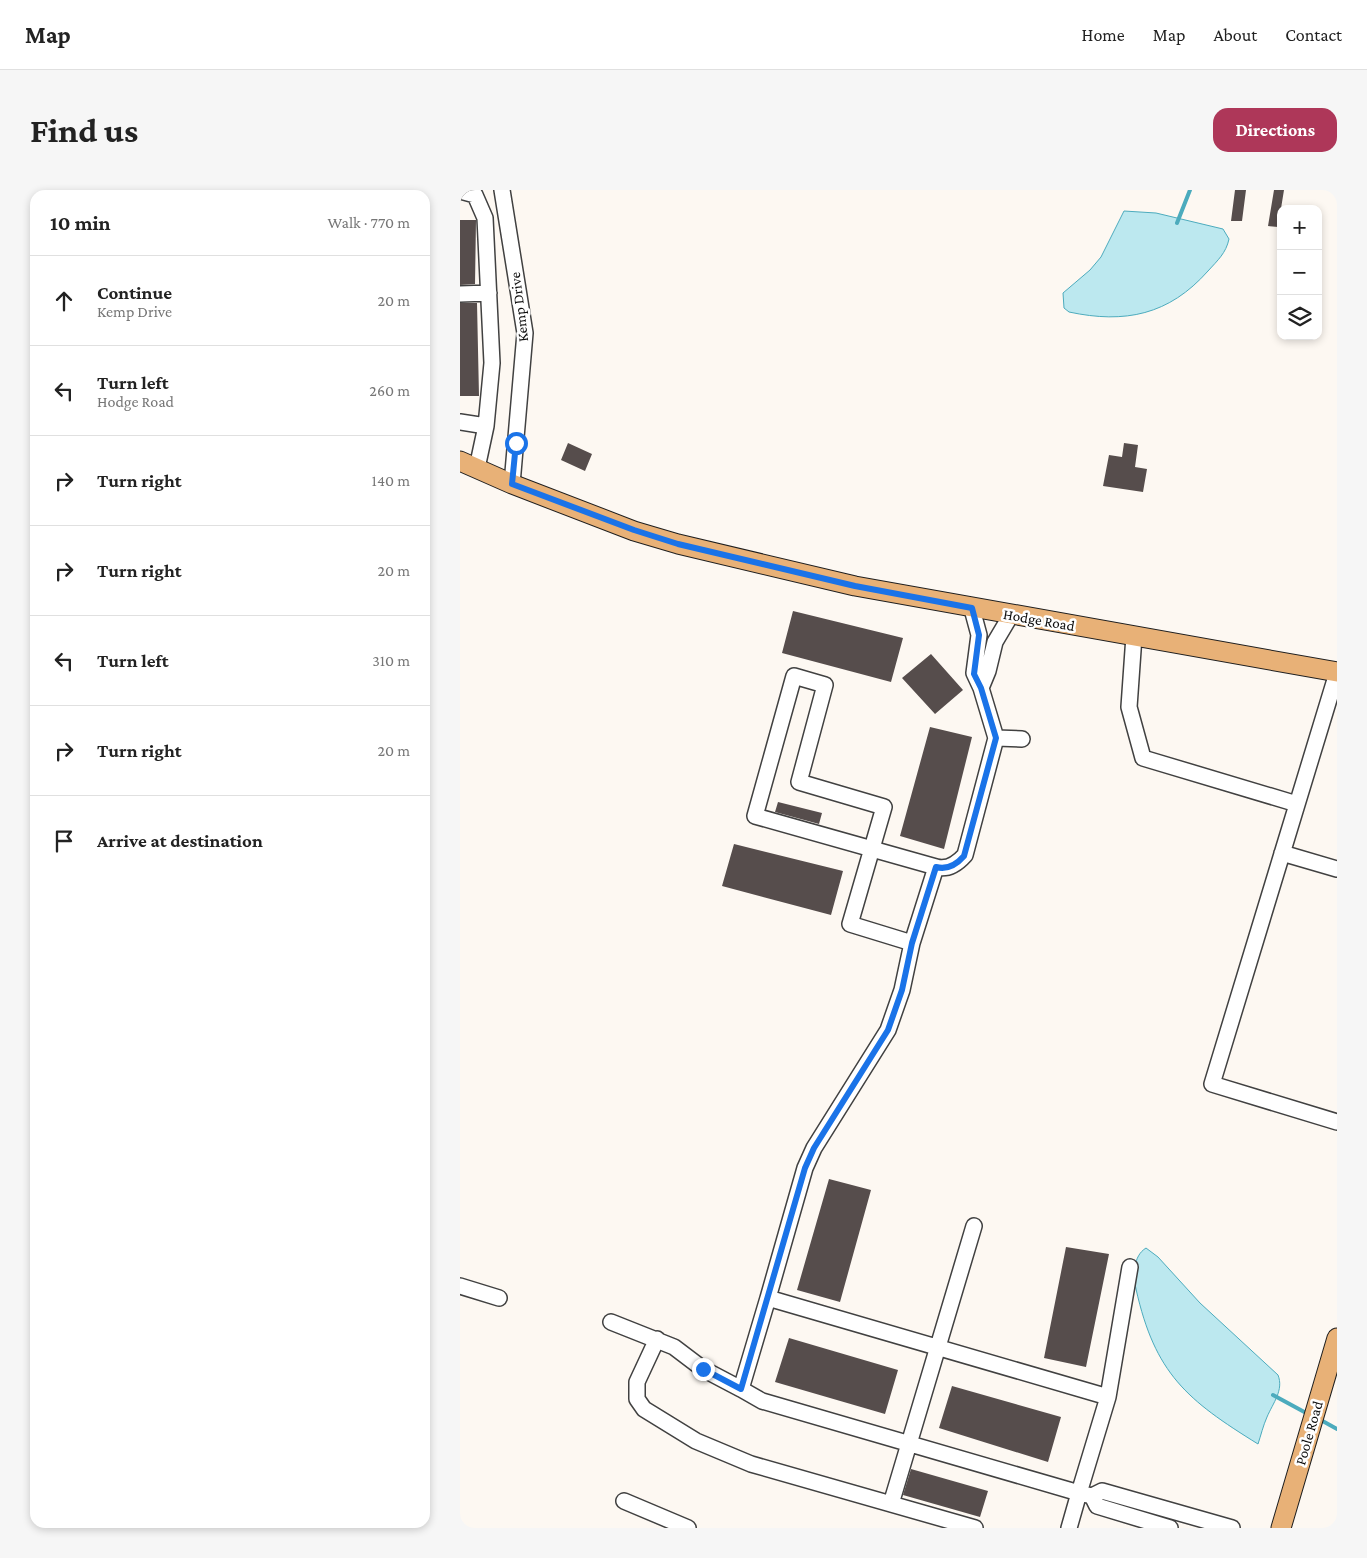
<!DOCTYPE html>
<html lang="en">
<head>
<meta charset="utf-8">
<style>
  :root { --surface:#fff; --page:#f6f6f6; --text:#222; --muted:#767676; --line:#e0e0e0; --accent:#ae3759 }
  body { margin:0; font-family:"Crimson Pro",serif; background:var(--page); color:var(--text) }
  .controls { position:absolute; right:15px; top:15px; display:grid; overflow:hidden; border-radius:10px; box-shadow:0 2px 8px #0003 }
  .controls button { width:45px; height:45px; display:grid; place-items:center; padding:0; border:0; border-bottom:1px solid var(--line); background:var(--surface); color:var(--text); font:25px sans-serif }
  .stop { position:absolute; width:15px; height:15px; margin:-11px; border:4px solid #1a73e8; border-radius:50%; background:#fff }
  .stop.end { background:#1a73e8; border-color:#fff; box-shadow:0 1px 5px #0008 }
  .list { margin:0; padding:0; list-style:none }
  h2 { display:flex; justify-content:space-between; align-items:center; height:65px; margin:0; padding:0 20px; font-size:21px }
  h2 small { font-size:16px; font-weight:400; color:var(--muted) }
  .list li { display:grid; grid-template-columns:32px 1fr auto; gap:15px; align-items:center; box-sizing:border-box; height:90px; padding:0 20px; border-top:1px solid var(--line) }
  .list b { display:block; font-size:19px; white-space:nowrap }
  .list p { margin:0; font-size:16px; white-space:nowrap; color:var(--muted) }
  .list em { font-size:16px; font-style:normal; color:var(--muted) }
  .icon { flex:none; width:28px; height:28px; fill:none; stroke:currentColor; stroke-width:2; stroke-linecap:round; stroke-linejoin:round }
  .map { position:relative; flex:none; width:877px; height:1338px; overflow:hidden; border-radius:15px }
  header { display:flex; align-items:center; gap:30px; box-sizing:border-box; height:70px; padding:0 25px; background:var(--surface); border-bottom:1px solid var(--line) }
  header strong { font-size:24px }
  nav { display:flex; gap:28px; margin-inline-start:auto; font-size:18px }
  .intro { display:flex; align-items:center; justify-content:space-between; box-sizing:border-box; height:120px; padding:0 30px }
  h1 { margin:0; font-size:35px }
  .button { padding:12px 22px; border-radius:15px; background:var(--accent); color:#fff; font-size:18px; font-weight:700 }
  main { display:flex; gap:30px; padding:0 30px }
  aside { flex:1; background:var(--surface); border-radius:15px; box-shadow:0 2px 8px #0003 }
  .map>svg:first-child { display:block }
</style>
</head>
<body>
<header>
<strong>Map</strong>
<nav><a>Home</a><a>Map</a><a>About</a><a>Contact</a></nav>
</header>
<div class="intro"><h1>Find us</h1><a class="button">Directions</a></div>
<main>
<aside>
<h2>10 min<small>Walk · 770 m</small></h2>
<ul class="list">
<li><svg class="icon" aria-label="ahead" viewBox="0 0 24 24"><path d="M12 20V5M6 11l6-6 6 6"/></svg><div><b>Continue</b><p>Kemp Drive</p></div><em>20 m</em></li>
<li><svg class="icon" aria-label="left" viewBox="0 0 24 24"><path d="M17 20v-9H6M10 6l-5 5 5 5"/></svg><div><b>Turn left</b><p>Hodge Road</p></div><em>260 m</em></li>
<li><svg class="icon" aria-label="right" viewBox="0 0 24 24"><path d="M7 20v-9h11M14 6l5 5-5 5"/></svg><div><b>Turn right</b></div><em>140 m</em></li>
<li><svg class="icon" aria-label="right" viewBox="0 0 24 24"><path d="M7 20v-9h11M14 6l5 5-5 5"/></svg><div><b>Turn right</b></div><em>20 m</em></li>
<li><svg class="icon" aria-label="left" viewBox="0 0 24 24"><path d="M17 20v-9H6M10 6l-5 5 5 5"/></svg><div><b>Turn left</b></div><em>310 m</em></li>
<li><svg class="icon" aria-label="right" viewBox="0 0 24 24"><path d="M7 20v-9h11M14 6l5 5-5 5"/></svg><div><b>Turn right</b></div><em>20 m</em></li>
<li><svg class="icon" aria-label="arrive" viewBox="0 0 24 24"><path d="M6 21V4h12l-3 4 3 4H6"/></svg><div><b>Arrive at destination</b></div></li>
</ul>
</aside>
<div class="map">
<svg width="877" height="1338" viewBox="0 0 877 1338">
  <rect width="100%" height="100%" fill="#fdf8f2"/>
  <!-- water -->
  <path fill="#bce8ef" stroke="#4cabbd" d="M664,21L696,23L763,39L769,49C766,63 758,70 748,81C709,125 665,134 609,122L604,118L603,103L630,80L641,67Z
    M686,1058L698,1067L740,1113L818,1185C824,1200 813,1213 807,1227C803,1236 801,1245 798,1254C727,1210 695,1184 676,1099C673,1085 673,1066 686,1058Z"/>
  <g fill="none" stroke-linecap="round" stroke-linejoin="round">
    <!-- stream -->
    <path stroke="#4cabbd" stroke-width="4" d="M717,33L730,0
      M813,1205L848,1224
      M859,1229L877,1239"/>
  </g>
  <!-- building -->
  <path fill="#564d4c" d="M775,0H786L782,31H771Z
    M814,0H824L818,37L808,36Z
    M0,30H16L15,94L0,95Z
    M0,113H17L19,206H0Z
    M108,253L132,264L125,281L101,270Z
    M664,253L678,255L675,277L687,279L683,302L643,296L649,265L662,267Z
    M333,421L443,448L431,492L322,463Z
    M471,464L503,500L475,524L442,488Z
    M470,537L512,547L484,659L440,646Z
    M318,612L362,623L359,634L315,622Z
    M274,654L383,681L371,725L262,696Z
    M369,989L411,1000L380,1112L337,1100Z
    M606,1057L649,1064L626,1177L584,1168Z
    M329,1148L438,1180L425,1224L315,1192Z
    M492,1196L601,1227L588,1272L479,1238Z
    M451,1279L528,1301L520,1327L443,1305Z"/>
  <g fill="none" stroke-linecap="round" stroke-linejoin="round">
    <defs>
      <path id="minor" d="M42,0L65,143L52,294
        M0,1L15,5L25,28L32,173L26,236
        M0,104L29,103
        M0,232L26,236L17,278
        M674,446L669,517L683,568L837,614
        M877,483L752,894L877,932
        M521,498L528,481L535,452L551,425
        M536,548L562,549
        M822,663L877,679
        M476,677L452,753L390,734L424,617L339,592L365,495L334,486L295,626L476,677C487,680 497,674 505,665L536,548L521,498L514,483L519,445L512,419
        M0,1096L39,1108
        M308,1108L281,1199L302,1211L619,1303L648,1207L308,1108L345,978L354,958L428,840L442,800L452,753
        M151,1132L214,1157L243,1179L281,1199
        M197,1149L177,1192V1209L184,1219L236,1251L291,1274L515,1338
        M648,1207L670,1077
        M632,1306L637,1316L710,1338
        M164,1311L228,1338
        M431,1314L514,1036
        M609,1338L619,1303L632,1306L642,1301L772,1338"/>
      <path id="major" d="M0,271L52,294L174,341L218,354L395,396L877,482
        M821,1338L877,1148"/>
    </defs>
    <!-- minor casing -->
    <use href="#minor" stroke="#414141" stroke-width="18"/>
    <!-- major casing -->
    <use href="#major" stroke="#1f1f1f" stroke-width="21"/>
    <!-- minor -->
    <use href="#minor" stroke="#fff" stroke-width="15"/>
    <!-- major -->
    <use href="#major" stroke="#e8b177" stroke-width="19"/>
  </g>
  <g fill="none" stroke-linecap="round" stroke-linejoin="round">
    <!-- route -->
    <path stroke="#1a73e8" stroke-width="6" d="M56,253L52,294L174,340L218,354L395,396L512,418L519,445L514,484L521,498L536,548L504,666C497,674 487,680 476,677L452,753L442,800L428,840L354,958L345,978L281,1199L243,1179"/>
  </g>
  <g text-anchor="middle" stroke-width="5" stroke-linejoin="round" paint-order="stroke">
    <!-- street labels -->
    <g font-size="15" fill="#0e0e0e" stroke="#fff">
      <text transform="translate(59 117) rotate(-97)" y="5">Kemp Drive</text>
      <text transform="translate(579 430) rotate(10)" y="5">Hodge Road</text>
      <text transform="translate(849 1243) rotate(-74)" y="5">Poole Road</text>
    </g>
  </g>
</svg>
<div class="controls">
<button>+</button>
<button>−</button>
<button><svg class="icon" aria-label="layers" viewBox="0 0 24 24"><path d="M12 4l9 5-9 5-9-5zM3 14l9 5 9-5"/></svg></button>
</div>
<div class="stop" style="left:56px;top:253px"></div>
<div class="stop end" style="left:243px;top:1179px"></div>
</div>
</main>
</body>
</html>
